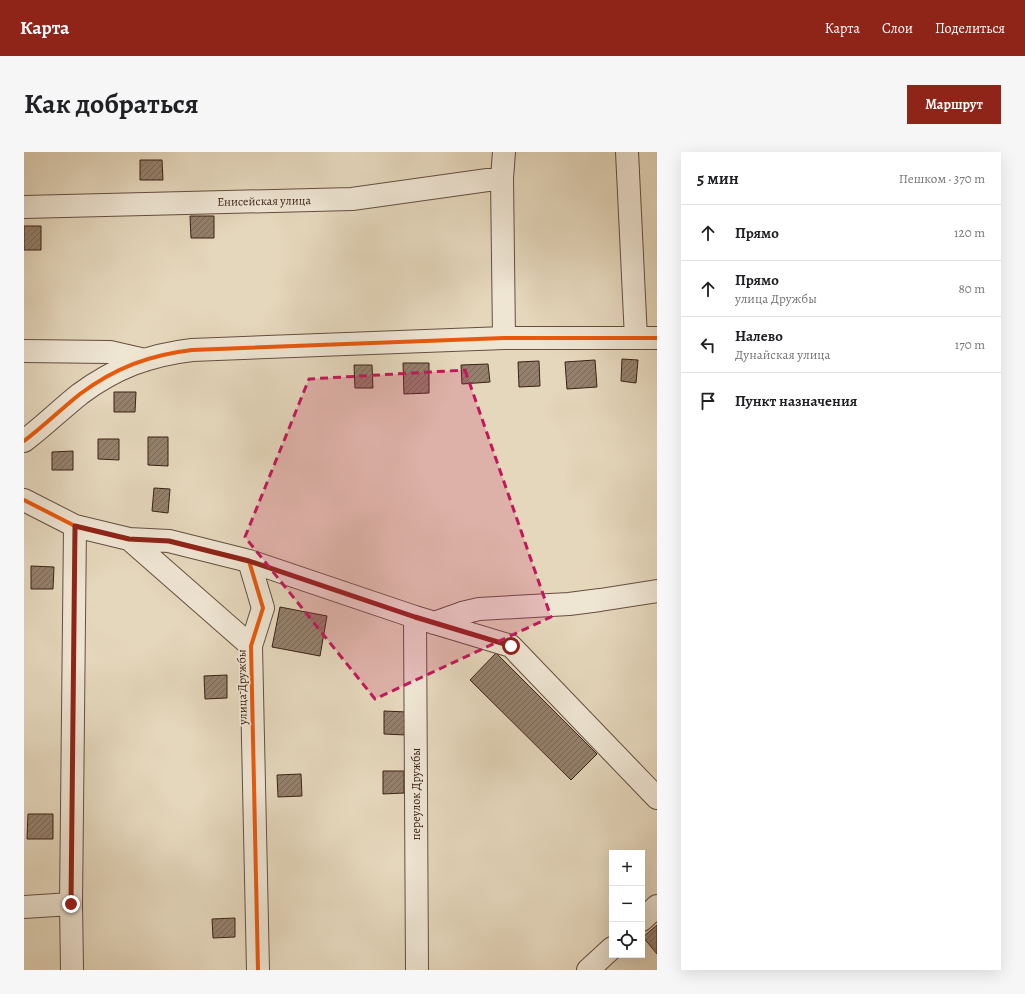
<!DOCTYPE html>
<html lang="ru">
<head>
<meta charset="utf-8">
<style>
  :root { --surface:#fff; --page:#f6f6f6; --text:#202124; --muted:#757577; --line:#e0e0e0; --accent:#8f2418 }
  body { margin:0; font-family:Alegreya,serif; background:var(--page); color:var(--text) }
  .controls { position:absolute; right:12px; bottom:12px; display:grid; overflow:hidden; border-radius:0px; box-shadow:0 4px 16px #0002 }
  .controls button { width:36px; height:36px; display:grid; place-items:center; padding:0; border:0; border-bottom:1px solid var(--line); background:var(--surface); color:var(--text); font:20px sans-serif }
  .stop { position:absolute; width:12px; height:12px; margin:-9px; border:3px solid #8f2418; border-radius:50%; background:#fff }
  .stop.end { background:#8f2418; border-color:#fff; box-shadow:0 1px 4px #0008 }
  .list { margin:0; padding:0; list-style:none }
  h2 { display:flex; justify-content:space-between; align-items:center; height:52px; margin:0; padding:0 16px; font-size:17px }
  h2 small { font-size:13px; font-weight:400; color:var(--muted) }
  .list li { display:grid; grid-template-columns:26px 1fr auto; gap:12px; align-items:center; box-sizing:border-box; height:56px; padding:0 16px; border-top:1px solid var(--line) }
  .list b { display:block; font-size:15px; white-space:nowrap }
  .list p { margin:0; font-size:13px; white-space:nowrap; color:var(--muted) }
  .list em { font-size:13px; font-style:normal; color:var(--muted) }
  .icon { flex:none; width:22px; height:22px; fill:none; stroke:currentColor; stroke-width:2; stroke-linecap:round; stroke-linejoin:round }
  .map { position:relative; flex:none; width:633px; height:818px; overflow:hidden; border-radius:0px }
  header { display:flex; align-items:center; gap:24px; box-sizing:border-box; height:56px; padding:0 20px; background:var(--accent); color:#fff }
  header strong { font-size:19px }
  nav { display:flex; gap:22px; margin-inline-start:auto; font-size:14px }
  .intro { display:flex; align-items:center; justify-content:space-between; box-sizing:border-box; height:96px; padding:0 24px }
  h1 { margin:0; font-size:28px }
  .button { padding:10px 18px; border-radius:0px; background:var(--accent); color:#fff; font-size:14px; font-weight:700 }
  main { display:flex; gap:24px; padding:0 24px }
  aside { flex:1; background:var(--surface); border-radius:0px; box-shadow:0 4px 16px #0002 }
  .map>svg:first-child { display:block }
</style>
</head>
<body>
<header>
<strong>Карта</strong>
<nav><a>Карта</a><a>Слои</a><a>Поделиться</a></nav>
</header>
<div class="intro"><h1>Как добраться</h1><a class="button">Маршрут</a></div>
<main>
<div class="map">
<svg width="633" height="818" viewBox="0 0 633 818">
  <defs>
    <pattern id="building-hatch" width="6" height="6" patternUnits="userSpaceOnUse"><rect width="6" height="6" fill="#94806c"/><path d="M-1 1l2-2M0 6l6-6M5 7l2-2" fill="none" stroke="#7a6858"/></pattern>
  </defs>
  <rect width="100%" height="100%" fill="#e5d7bc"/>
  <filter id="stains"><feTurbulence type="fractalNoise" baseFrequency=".005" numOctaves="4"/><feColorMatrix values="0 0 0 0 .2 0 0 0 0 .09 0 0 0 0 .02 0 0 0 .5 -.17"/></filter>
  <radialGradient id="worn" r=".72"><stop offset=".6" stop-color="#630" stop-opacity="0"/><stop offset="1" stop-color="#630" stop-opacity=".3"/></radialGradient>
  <!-- building -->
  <path fill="url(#building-hatch)" stroke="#3c2116" d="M116,8H138L139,28H116Z
    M166,64H190V86H167Z
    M0,74H17V98H0Z
    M598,207L614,208L612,231L597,229Z
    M571,208L573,235L543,237L541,210Z
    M515,209L516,234L495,235L494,210Z
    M379,211H405V241L380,242Z
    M464,212L466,230L438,232L437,213Z
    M330,213H348L349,236H331Z
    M90,240H112L111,260H90Z
    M124,285H144V314L124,313Z
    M74,287H95V308L74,307Z
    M49,299V318H28V300Z
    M130,336L146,337L144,361L128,359Z
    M7,414L30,415L29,437H7Z
    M256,455L303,464L296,504L248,495Z
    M472,501L573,602L547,628L446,528Z
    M203,523V546L181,547L180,524Z
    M360,559L383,560L382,583L360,582Z
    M359,619H380V641L359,642Z
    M277,622L278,644L254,645L253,623Z
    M4,662H29V687H3Z
    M211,766V785L189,786L188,767Z
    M633,773V802L619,785Z"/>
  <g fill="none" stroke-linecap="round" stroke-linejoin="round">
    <defs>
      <path id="minor" d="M480,0L478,26L480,186
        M603,0L612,186
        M0,55L328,47L478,26
        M0,199L86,200L121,208
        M0,289C19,275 37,257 56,242C91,216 125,203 168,198L480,186H633
        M0,348L51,374L105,387L145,389L225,409L239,456L227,494L234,818
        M105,387L227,494
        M225,409L391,465L487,494L633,646
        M391,465L393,818
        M410,471L438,461L455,457L545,452L576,448L633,439
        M0,755L47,752
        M618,768L633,754
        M48,818L47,752L51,374
        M564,818L588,796"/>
    </defs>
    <!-- minor casing -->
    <use href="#minor" stroke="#664e40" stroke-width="24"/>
    <!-- minor -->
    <use href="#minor" stroke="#eee5d3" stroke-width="22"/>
    <defs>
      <path id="cycleway" d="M0,289C19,275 37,257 56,242C91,216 125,203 168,198L480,186H633
        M0,348L51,374L105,387L145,389L225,409L239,456L227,494L234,818"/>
    </defs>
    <!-- cycleway casing -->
    <use href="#cycleway" stroke="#eee5d3" stroke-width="6"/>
    <!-- cycleway -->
    <use href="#cycleway" stroke="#e8590c" stroke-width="4"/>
  </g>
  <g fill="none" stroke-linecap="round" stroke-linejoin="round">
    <!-- route -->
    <path stroke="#8f2418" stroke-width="5" d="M47,752L51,374L105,387L145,389L225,409L391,465L487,494"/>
  </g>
  <!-- marked area -->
  <path fill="#c2185b" fill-opacity="0.2" stroke="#c2185b" stroke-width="3" stroke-dasharray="8 5" stroke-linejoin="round" d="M441,218L527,465L351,547L221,385L285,227Z"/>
  <g text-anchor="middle" stroke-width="3.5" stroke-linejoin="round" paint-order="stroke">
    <!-- street labels -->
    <g font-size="12" fill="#3c2116" stroke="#eee5d3">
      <text transform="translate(240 49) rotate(-1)" y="4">Енисейская улица</text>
      <text transform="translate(218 535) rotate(-91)" y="4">улица Дружбы</text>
      <text transform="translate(392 642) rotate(-90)" y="4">переулок Дружбы</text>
    </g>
  </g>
  <rect width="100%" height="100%" filter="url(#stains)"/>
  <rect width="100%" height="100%" fill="url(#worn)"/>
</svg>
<div class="controls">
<button>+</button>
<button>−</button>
<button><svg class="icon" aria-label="locate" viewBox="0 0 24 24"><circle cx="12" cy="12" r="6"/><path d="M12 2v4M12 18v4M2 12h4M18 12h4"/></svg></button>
</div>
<div class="stop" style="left:487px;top:494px"></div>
<div class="stop end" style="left:47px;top:752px"></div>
</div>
<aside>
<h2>5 мин<small>Пешком · 370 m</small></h2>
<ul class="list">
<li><svg class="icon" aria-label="ahead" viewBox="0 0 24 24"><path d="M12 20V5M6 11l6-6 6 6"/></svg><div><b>Прямо</b></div><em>120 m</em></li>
<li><svg class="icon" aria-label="ahead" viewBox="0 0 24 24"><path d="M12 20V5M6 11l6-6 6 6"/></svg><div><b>Прямо</b><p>улица Дружбы</p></div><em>80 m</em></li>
<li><svg class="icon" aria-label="left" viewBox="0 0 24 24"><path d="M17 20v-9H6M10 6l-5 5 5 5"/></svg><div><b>Налево</b><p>Дунайская улица</p></div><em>170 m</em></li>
<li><svg class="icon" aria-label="arrive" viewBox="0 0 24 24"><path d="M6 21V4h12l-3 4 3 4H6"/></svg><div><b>Пункт назначения</b></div></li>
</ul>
</aside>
</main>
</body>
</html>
